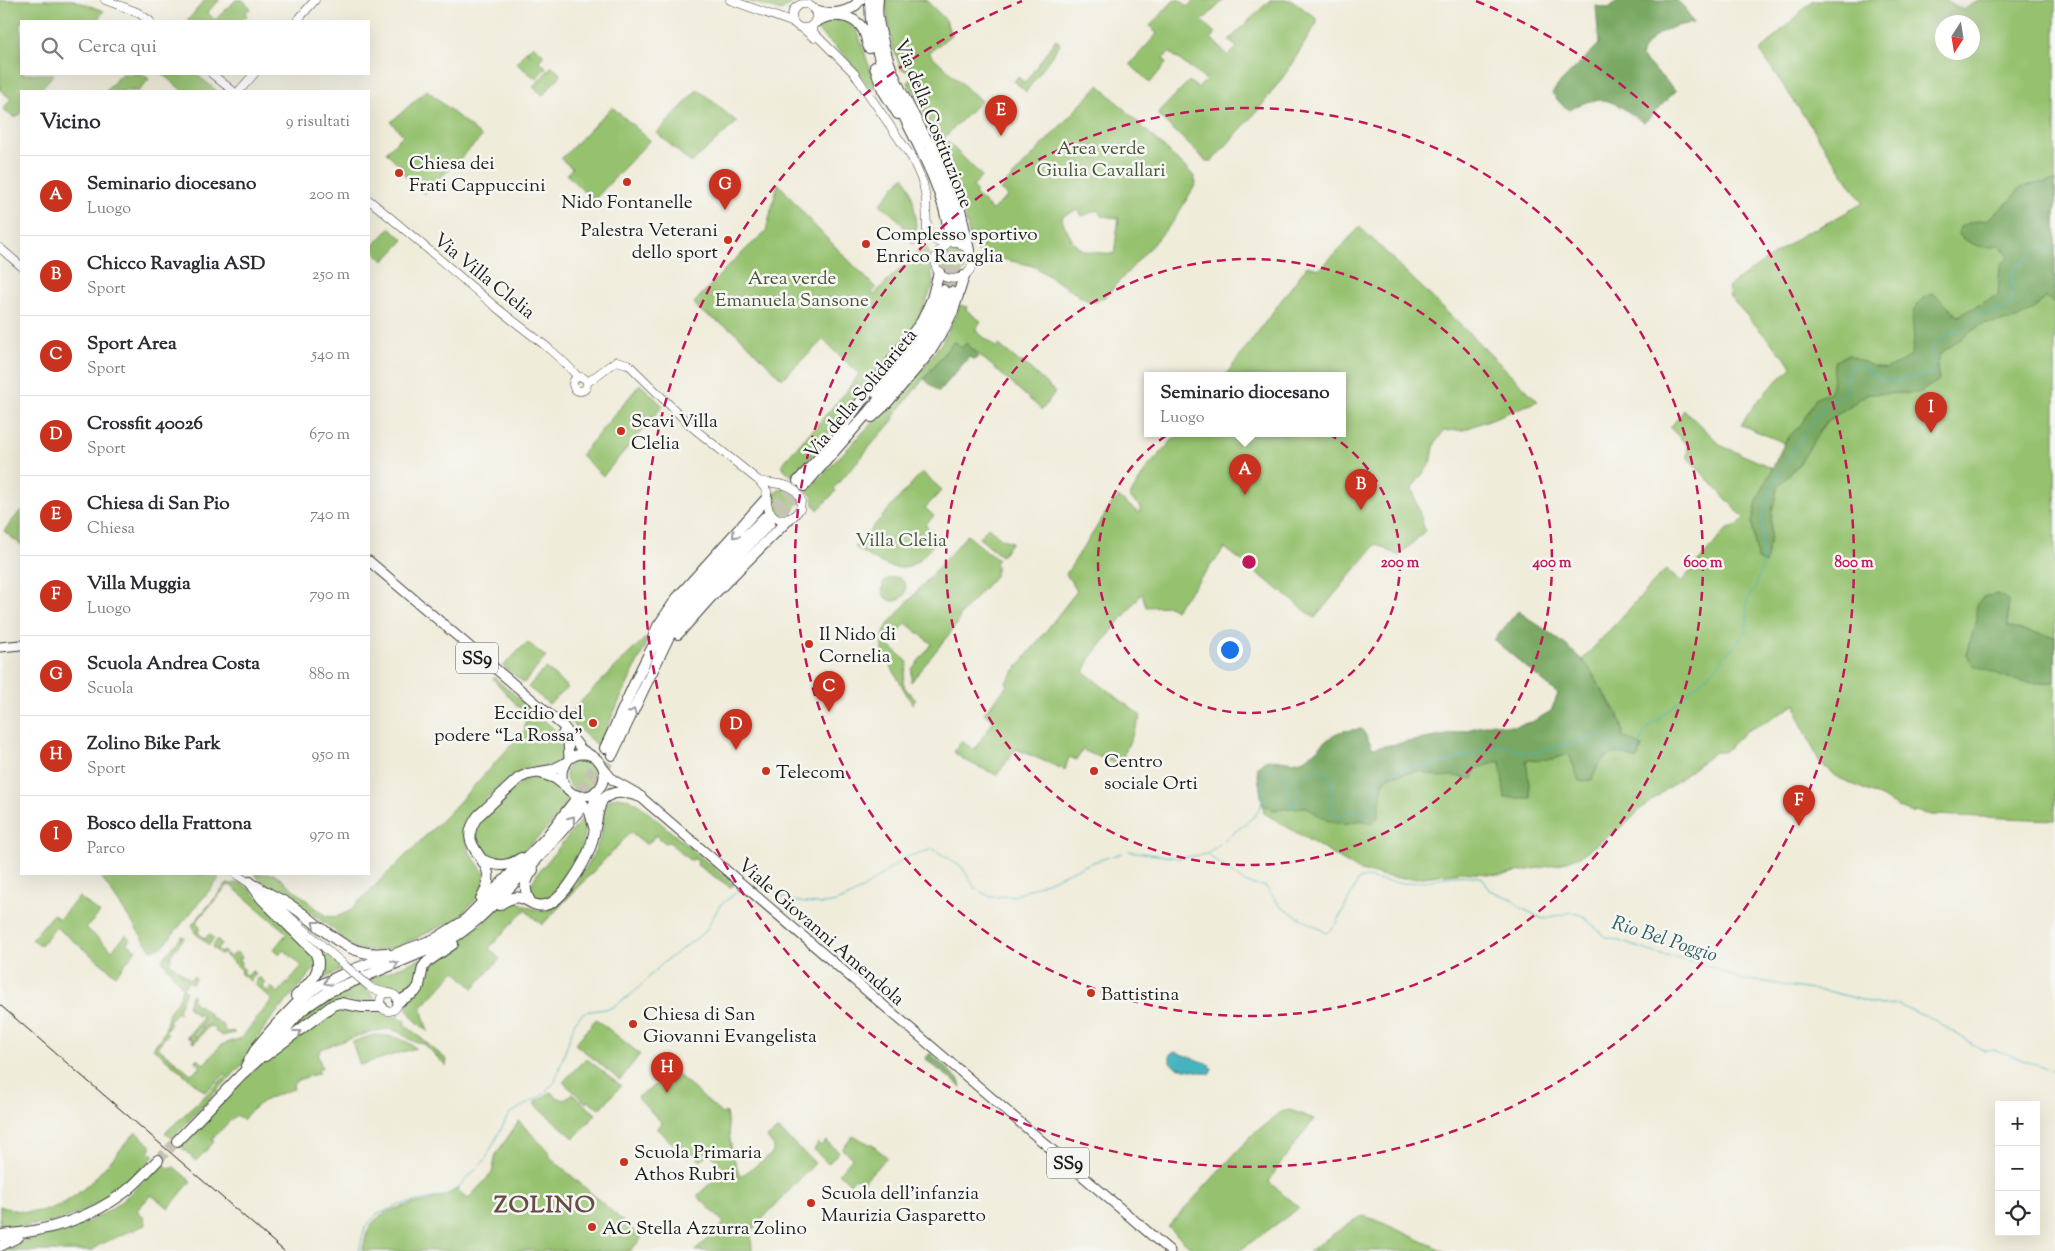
<!DOCTYPE html>
<html lang="it">
<head>
<meta charset="utf-8">
<style>
  :root { --surface:#fff; --page:#f2f2f3; --text:#2b2b33; --muted:#7c7c81; --line:#e1e1e2; --accent:#c8321e }
  body { margin:0; font-family:"Sorts Mill Goudy",serif; background:var(--page); color:var(--text) }
  .controls { position:absolute; right:15px; bottom:15px; display:grid; overflow:hidden; border-radius:0px; box-shadow:0 5px 20px #0002 }
  .controls button { width:45px; height:45px; display:grid; place-items:center; padding:0; border:0; border-bottom:1px solid var(--line); background:var(--surface); color:var(--text); font:25px sans-serif }
  .compass { position:absolute; left:1935px; top:15px; width:45px; height:45px; border-radius:50%; background:var(--surface); box-shadow:0 5px 20px #0002; rotate:192deg }
  .you { position:absolute; left:1229px; top:649px; width:18px; height:18px; margin:-12px; border:4px solid #fff; border-radius:50%; background:#1a73e8; box-shadow:0 0 0 8px #1a73e833 }
  .badge { display:grid; place-items:center; width:32px; height:32px; border-radius:50%; background:var(--accent); color:#fff; font-size:16px; font-weight:700 }
  .pin { position:absolute; translate:-50% -41px; filter:drop-shadow(0 1px 2px #0008) }
  .pin::after { content:''; position:absolute; top:26px; width:18px; height:15px; background:inherit; clip-path:polygon(0 0,100% 0,50% 100%) }
  .popup { position:absolute; left:1144px; top:372px; width:202px; height:65px; box-sizing:border-box; display:grid; place-content:center; border-radius:0px; background:var(--surface); filter:drop-shadow(0 1px 4px #0005); font-size:16px; white-space:nowrap; color:var(--muted) }
  .popup b { font-size:19px; color:var(--text) }
  .popup::after { content:''; position:absolute; left:50%; top:100%; margin-left:-10px; border:10px solid transparent; border-top-color:var(--surface) }
  .list { margin:0; padding:0; list-style:none }
  h2 { display:flex; justify-content:space-between; align-items:center; height:65px; margin:0; padding:0 20px; font-size:21px }
  h2 small { font-size:16px; font-weight:400; color:var(--muted) }
  .list li { display:grid; grid-template-columns:32px 1fr auto; gap:15px; align-items:center; box-sizing:border-box; height:80px; padding:0 20px; border-top:1px solid var(--line) }
  .list b { display:block; font-size:19px; white-space:nowrap }
  .list p { margin:0; font-size:16px; white-space:nowrap; color:var(--muted) }
  .list em { font-size:16px; font-style:normal; color:var(--muted) }
  .icon { flex:none; width:28px; height:28px; fill:none; stroke:currentColor; stroke-width:2; stroke-linecap:round; stroke-linejoin:round }
  .map { position:relative; flex:none; width:2055px; height:1251px; overflow:hidden }
  .search { position:absolute; background:var(--surface); box-shadow:0 5px 20px #0002; left:20px; top:20px; width:350px; height:55px; display:flex; align-items:center; gap:12px; box-sizing:border-box; padding:0 18px; border-radius:0px; color:var(--muted); font-size:19px }
  .panel { position:absolute; background:var(--surface); box-shadow:0 5px 20px #0002; left:20px; top:90px; width:350px; height:785px; border-radius:0px }
  .map>svg:first-child { display:block }
</style>
</head>
<body>
<div class="map">
<svg width="2055" height="1251" viewBox="0 0 2055 1251">
  <rect width="100%" height="100%" fill="#f6f6f2"/>
  <filter id="ink" filterUnits="userSpaceOnUse"><feTurbulence type="fractalNoise" baseFrequency=".02" numOctaves="2"/><feDisplacementMap in="SourceGraphic" scale="10" xChannelSelector="R" yChannelSelector="G"/><feConvolveMatrix kernelMatrix="1 2 1 2 8 2 1 2 1" color-interpolation-filters="sRGB"/></filter>
  <filter id="wash" filterUnits="userSpaceOnUse"><feTurbulence type="fractalNoise" baseFrequency=".0096" numOctaves="4" result="noise"/><feDisplacementMap in="SourceGraphic" scale="20" xChannelSelector="R" yChannelSelector="G"/><feGaussianBlur stdDeviation="1.12" result="paint"/><feColorMatrix in="noise" values="0 0 0 0 0 0 0 0 0 0 0 0 0 0 0 0 0 1.4 0 .05"/><feComposite in="paint" operator="in"/></filter>
  <g filter="url(#wash)">
    <rect width="100%" height="100%" fill="#f0ecda"/>
    <!-- green -->
    <path fill="#96c270" stroke="#596f46" fill-rule="evenodd" d="M0,0H73L104,11L96,21H21V74H54L39,91H21V114L15,118L3,109L11,99L0,90Z
      M205,0H220L207,12L215,20L236,0H243L251,8L245,13L247,16L242,21H187Z
      M746,0H797L781,11Z
      M885,0H926L946,20L949,30L953,33L929,53L981,101L944,138L982,176L973,187L977,192L975,194L992,210L1008,196L1000,190L1099,85L1194,176L1196,184L1173,222L1106,296L1095,302H1089L1033,266L985,255L980,253L972,246L954,173L916,96L908,83L911,78L908,71L902,70L893,48ZM1076,210L1079,211L1082,216L1098,210L1101,216L1119,218L1114,254C1076,250 1079,255 1062,220L1063,216Z
      M1174,0H1180L1187,7L1195,0H1224L1202,21L1215,33L1211,38L1228,56L1237,48L1229,40L1270,0H1292L1317,19V23L1286,73L1259,109L1212,161H1206L1159,116L1158,113L1189,81L1198,88L1206,80L1169,52L1163,59L1167,62L1150,83L1130,64L1157,34L1150,26Z
      M1813,0H1944L1964,10L1978,0H2055V820L1932,815L1914,811L1913,813L1899,808L1883,798L1837,777L1820,763L1800,721L1796,704L1770,720L1746,731L1724,752H1715L1642,808L1627,823L1580,856L1560,864L1501,875L1461,872L1416,878H1395L1360,871L1264,813L1257,767L1263,762L1288,765L1619,715C1605,698 1596,678 1582,660L1666,569L1681,582L1726,530L1738,525L1744,518L1687,457L1688,446L1670,428L1684,410L1722,446L1780,471L1795,447L1741,425C1756,400 1771,385 1793,367L1730,297L1728,287L1805,233L1829,222L1863,203L1760,51ZM1942,22H1972V52H1942Z
      M837,20L846,22L857,30L876,87L871,89L845,56L815,28L824,22Z
      M1056,39L1060,44L1026,92L1014,81L1018,77L1025,83Z
      M533,45L544,55L539,61L546,67L536,79L516,63L526,51L531,55L527,51Z
      M552,66L561,75L543,95L533,87Z
      M121,74H143L149,79L139,91H106Z
      M162,74H196L217,91H183Z
      M698,89L737,122L691,163L657,133Z
      M427,90L482,137L424,194L401,171L403,169L386,152L403,135L391,122Z
      M612,107L650,140L593,201L567,175L572,168L561,159Z
      M904,176C916,195 915,221 917,243H912L901,222L880,204Z
      M778,183L812,223L876,288L872,293L874,295L920,248L925,246L928,250L932,274L933,286L915,325L893,354L867,381L813,454L793,477L784,469L782,464L846,392L859,374L823,340L782,379L734,331L700,311L694,303L730,264L766,231Z
      M1360,227L1538,401L1463,430L1444,431L1435,443L1431,463L1412,488L1425,531L1399,556L1376,544L1315,618L1225,548L1175,610L1169,606L1146,607L1142,593L1090,659L1084,672L1141,716L1119,765L1082,750L1077,760L1069,757L1065,770L1016,749L997,775C982,768 966,763 954,752L962,741L974,750L993,722L984,713L1008,685L1006,682L1077,591L1066,574L1113,502L1118,497L1139,513L1141,507L1129,497L1147,468L1178,434H1342V376H1225L1307,266L1320,269Z
      M390,228L404,240L384,261L371,248Z
      M940 261a14 14 0 1 1 28 0a14 14 0 1 1-28 0Z
      M960,305L967,307L966,310L981,321L975,330L997,348L999,345L1021,363L1022,361L1055,392L1042,410L966,343L962,348L954,341L893,417L894,419L834,488L836,491L818,510L814,505L813,497L807,491L871,424L885,413L923,369L944,339Z
      M640,384L663,406L603,476L581,455Z
      M922,472L942,490L925,508L934,516L925,525L939,538C932,545 926,554 918,561C897,578 873,559 855,547Z
      M771 502a13 13 0 1 1 26 0a13 13 0 1 1-26 0Z
      M21,510V545L4,531Z
      M988,527L1002,539L1012,542L1001,556L979,538Z
      M967,535L998,560L995,563L997,566L995,576L960,615L958,623L911,682L912,669L932,644L906,623L888,645L908,662L903,681L905,688L916,700L912,704L883,652C881,641 883,633 889,623Z
      M882 589a12 12 0 1 1 24 0a12 12 0 1 1-24 0Z
      M645,638V647L598,746L565,717Z
      M527,642L546,657L524,683L503,666Z
      M546,668L568,688L549,704L528,687Z
      M494,677L561,735C566,744 566,757 557,764C548,770 536,765 526,769C508,776 482,801 469,817C458,842 471,854 485,874L483,892L457,919L395,948L375,951L358,949L336,937L343,938C329,925 312,914 296,903C282,894 265,888 255,874H275L326,916L336,917L348,912L449,813L525,730V714L493,679Z
      M566 775a17 17 0 1 1 34 0a17 17 0 1 1-34 0Z
      M536,776C552,777 558,787 569,797C561,819 525,852 505,862L485,856L474,843L475,824L524,780Z
      M617,797L629,799L637,803L734,885L730,887L697,865L698,861L695,859L691,860L688,859L669,842L665,843L656,835L647,845L631,832L542,925L525,910L489,948L500,959L473,988L455,971L421,1008L428,1032L413,1018L407,1009L408,999L429,965L453,949L499,908L514,900C523,904 534,911 543,910C566,909 596,853 602,833C604,824 601,810 607,803C609,799 613,798 617,797Z
      M583,818C586,828 584,839 581,849C577,861 554,902 539,898C537,897 533,894 532,893L531,885L537,874Z
      M99,874H216L219,879L162,947L151,950Z
      M238,883L244,884L315,955L316,967L266,1025L242,1065L172,1138L165,1133L227,1075L225,1074L205,1092L153,1048L165,1031L169,1012L180,997L182,987L162,960L182,936L185,937L170,956L172,958L169,962L190,979L194,976L196,978L192,984L189,981L183,988L186,991L178,1010L180,1013L179,1014L177,1013L169,1021L171,1023L165,1031L168,1034L157,1047L191,1074L201,1067L195,1061L197,1059L204,1064L221,1045L241,1038L272,1000L254,984L259,977L265,982L262,987L267,991L271,987L278,993L302,966L284,950L280,954L274,949L287,933L230,885L227,886L196,922L201,927L198,932L205,939L209,934L214,938L209,945L194,932L195,930L192,925L227,884Z
      M79,897L100,913L86,928L112,950L126,935L130,939L127,943L136,950L116,975L56,927L40,946L32,939L53,914L59,919Z
      M281,913L337,963L342,969L310,986C318,973 326,964 318,950Z
      M217,940L222,944L217,949L221,953L223,951L230,957L236,952L242,957L240,960L242,962L240,965L245,970L243,972L248,976L252,971L256,974L250,981L240,973L242,970L223,953L221,955L212,947Z
      M431,955L416,984L406,994L397,986H380L369,979Z
      M360,984L370,992L376,1003L362,1004L346,1000L274,1045L307,1013L324,1000Z
      M191,994L194,996L192,999L197,1006L199,1005L211,1015L190,1039L187,1037L202,1019L201,1018L202,1016L200,1014L198,1016L188,1008Z
      M342,1007C356,1008 370,1009 383,1014C392,1018 396,1014 406,1021L404,1024L447,1060L446,1066L424,1044C412,1044 405,1033 393,1030C381,1026 335,1044 321,1049L318,1056L322,1068L318,1069L319,1073L298,1080L293,1085L294,1089C272,1096 257,1101 243,1120L236,1115L212,1139L214,1142L196,1161L179,1145L256,1068L335,1008Z
      M212,1017L225,1027L223,1029L227,1032L233,1031L235,1033L222,1036L215,1031L216,1028L209,1026L194,1043L191,1041Z
      M596,1019L640,1054L620,1080L575,1044Z
      M374,1035C391,1036 402,1037 416,1048L360,1065L352,1042Z
      M586,1058L621,1086L600,1109L589,1101L586,1103L563,1082Z
      M675,1072L722,1114L726,1112L732,1152L740,1177L772,1154L774,1147L767,1138L778,1129L815,1163L751,1231L752,1251H695L724,1223L697,1196L725,1169L709,1153L701,1161L692,1153L688,1158L657,1129L662,1123L637,1097Z
      M551,1092L557,1097L564,1100L572,1094L596,1114L574,1138L535,1105V1102Z
      M1290,1110L1314,1119L1279,1165L1269,1182L1299,1208L1239,1251H1195L1168,1227L1252,1135L1281,1112Z
      M519,1121L549,1152L550,1157L642,1238L630,1251H362C365,1243 366,1232 371,1225C388,1201 433,1206 457,1189L468,1199L492,1173L496,1154Z
      M136,1132L152,1147L149,1151L154,1156C127,1186 93,1212 53,1222C35,1226 17,1226 0,1231V1206C64,1230 97,1174 136,1132Z
      M853,1136L872,1145L887,1157L862,1183L855,1178L850,1184L839,1173L852,1158L842,1149Z
      M826,1141L839,1152L828,1164L814,1150L818,1143L821,1146Z
      M162,1163L170,1169L174,1167L191,1181L169,1208L151,1195L137,1210L144,1218L145,1225L99,1245L92,1251H2C24,1238 52,1235 76,1227C111,1215 137,1188 162,1163Z
      M1363,1216L1374,1219L1444,1251H1309L1354,1220Z"/>
    <!-- forest -->
    <path fill="#78a862" stroke="#4a623f" d="M1618,0H1677L1685,8L1693,23C1670,26 1650,33 1641,56L1676,91L1644,123C1616,103 1603,90 1570,110L1562,105L1552,93L1559,84L1599,44L1596,6L1609,8Z
      M2055,181V303L2045,297L2034,309L2017,319L1982,324L1940,354L1937,367L1939,380L1919,393L1867,394L1825,423L1800,463L1778,487L1772,511L1770,540L1765,564L1757,560L1752,522L1758,498L1786,440L1802,423L1816,398L1831,392L1835,361L1848,354L1872,366L1886,369L1910,357C1922,327 1897,311 1933,293L1958,316L1998,295L2000,266L2009,256L2000,246C1984,249 1972,246 1959,235L1960,227L1971,222L1987,220L2012,199L2019,189L2027,185Z
      M954,341L962,348L966,343L979,356L974,360L969,357L939,392L924,379Z
      M1997,594L2008,600V627L2055,637V682L2033,683L2014,680L1973,665L1966,654L1977,619L1976,605L1983,597Z
      M1518,611C1539,626 1564,641 1582,660C1594,672 1600,688 1609,702C1617,717 1623,719 1623,737L1635,742L1642,747L1637,760L1623,754H1610L1598,765L1592,780L1579,781L1569,754L1553,759L1526,760L1531,798H1505L1500,761L1476,769L1473,779L1453,776L1439,777L1420,771L1389,776L1383,784L1378,818L1371,823C1359,819 1359,821 1348,823C1331,826 1319,816 1307,807L1272,810L1262,803L1257,767C1269,751 1286,766 1301,760C1315,755 1322,742 1335,734C1341,730 1354,730 1362,729L1373,748L1452,734L1493,723L1506,726H1516L1532,722L1551,711L1558,694L1494,640Z
      M930,1053L959,1080L961,1087L925,1059Z"/>
    <!-- water -->
    <path fill="#45b4bf" stroke="#30686e" d="M1175,1052L1209,1064L1212,1069L1211,1074L1176,1067L1170,1063V1054Z"/>
    <g fill="none" stroke-linecap="round" stroke-linejoin="round">
      <!-- stream -->
      <path stroke="#45b4bf" stroke-width="1" d="M1129,851L1178,858L1207,854L1256,815L1262,802L1263,775L1273,766C1299,779 1280,791 1291,805L1295,806C1301,783 1296,774 1321,769L1334,783C1331,796 1327,807 1337,817C1347,813 1356,808 1366,814L1371,810L1380,777L1405,768L1448,762L1500,745L1528,754L1601,736L1622,752L1630,755L1637,751L1645,731L1713,670L1745,633C1750,623 1745,614 1747,603C1748,596 1755,590 1757,583C1766,561 1761,538 1763,515C1766,488 1806,429 1824,407C1831,399 1841,397 1848,390L1846,374L1852,366H1860L1884,381H1895L1931,374L1935,369L1931,351L1939,340L1958,330L1982,313L2011,307L2013,304L2011,278L2013,272L2031,254L2043,247L2055,248
        M1208,855L1244,882L1252,885L1265,886L1281,907L1327,933L1337,923L1359,879L1362,878C1376,878 1388,883 1401,883C1428,884 1457,870 1483,878L1489,890L1512,899L1521,908L1543,919L1572,912L1583,916L1604,936L1664,956L1686,959L1711,967L1743,980L1760,981L1804,989L1832,992L1880,1005L1896,1004L1934,1020L1984,1051L1996,1050L2055,1072
        M764,886C773,888 776,893 783,897C792,902 807,903 817,904C850,906 878,875 904,859C912,854 924,852 933,849L962,867L975,888L990,897L1014,896L1093,862L1122,853
        M359,1251L365,1227L376,1215L399,1205L446,1195L458,1188L485,1160L509,1114L542,1095L555,1082L575,1022L584,1012L611,1008L632,994L664,962L705,932L720,905L736,893"/>
    </g>
  </g>
  <g filter="url(#ink)">
    <g fill="none" stroke-linecap="round" stroke-linejoin="round">
      <!-- highway-tunnel -->
      <path stroke="#c6c2b4" stroke-width="10" stroke-dasharray="10 5" stroke-linecap="butt" d="M943,290C949,270 951,255 949,234
        M951,292C958,268 959,254 957,229
        M765,517L798,481
        M770,523L804,487
        M573,803L605,748
        M580,809L597,784L612,755
        M158,1160L177,1141"/>
      <defs>
        <path id="secondary" d="M105,0L137,12L150,21
          M730,0L794,23
          M792 16a12 12 0 1 1 24 0a12 12 0 1 1-24 0Z
          M297,21L315,0
          M812,26L814,33L854,73L912,158L923,183L926,199L927,232L930,237L938,242H957L969,250C987,284 925,291 937,253L948,243
          M802,28L814,38
          M212,74L233,91
          M239,91L254,74
          M369,200C412,235 454,272 497,308C524,330 555,350 578,377
          M0,248L21,266
          M573 384a7 7 0 1 1 14 0a7 7 0 1 1-14 0Z
          M588,382L616,361L628,364L692,427L759,481L767,491V503L769,511L776,518L785,520L794,516L800,509L801,500C795,481 775,485 759,481
          M237,875L254,886
          M263,893L342,963
          M372,989L388,993
          M380 1002a9 9 0 1 1 18 0a9 9 0 1 1-18 0Z"/>
        <path id="primary" d="M369,561L564,727L581,749L592,756
          M0,647L21,645
          M563,733L568,741L569,759
          M562 775a21 21 0 1 1 42 0a21 21 0 1 1-42 0Z
          M603,768L613,780L636,793L1170,1251"/>
        <path id="highway" d="M870,0C869,85 936,149 949,231
          M878,0C876,12 878,23 881,34C890,78 910,107 930,146C942,172 953,201 957,229
          M815,10C830,16 850,14 860,0
          M816,22C830,12 853,14 863,29C866,35 867,42 869,48
          M875,67L883,90L898,114
          M935,142L956,191L969,250
          M876,393C905,359 926,333 943,290
          M872,417L885,405L930,352L944,329L953,311L964,276
          M838,432L922,321L932,299L939,272
          M798,481L845,429
          M804,486L909,365L926,343L940,319L951,292
          M678,634L710,598L789,519
          M653,638L658,626L677,598L767,498
          M605,748C625,707 643,659 668,621C695,583 733,551 765,517
          M612,755L671,632L700,595L770,523
          M541,773L555,778L564,785
          M575,795L590,812L594,827
          M592,816L596,791
          M483,860C497,867 508,867 521,858
          M250,882L262,899L315,952C325,971 309,983 296,996
          M256,886C268,894 281,899 293,907C325,927 344,958 386,953
          M481,899C508,857 450,853 478,816L519,778L528,774L552,770L566,763
          M530,901C523,889 525,880 533,870
          M499,905C526,886 526,909 545,905C562,903 586,861 591,845C596,830 596,814 602,800C613,789 628,792 641,797
          M398,1002L415,992L419,986L423,967L427,962L453,944
          M265,1056L333,1005L340,1003L362,1007H382
          M246,1066L257,1047L275,1026L302,998L320,985L352,970L435,939L464,921L545,839L573,803
          M177,1141L242,1074L258,1060L302,1010L328,992L442,944C471,929 491,907 513,884C537,860 559,835 580,809
          M0,1235C46,1232 88,1220 125,1192C137,1183 147,1171 158,1160
          M0,1246L18,1237"/>
      </defs>
      <!-- secondary casing -->
      <use href="#secondary" stroke="#3c3b38" stroke-width="9"/>
      <!-- primary casing -->
      <use href="#primary" stroke="#3c3b38" stroke-width="11"/>
      <!-- highway casing -->
      <use href="#highway" stroke="#3c3b38" stroke-width="12"/>
      <!-- secondary -->
      <use href="#secondary" stroke="#fff" stroke-width="8"/>
      <!-- primary -->
      <use href="#primary" stroke="#fff" stroke-width="9"/>
      <!-- highway -->
      <use href="#highway" stroke="#fff" stroke-width="10"/>
      <!-- rail -->
      <path stroke="#1c1c1c" stroke-width="1" d="M0,1005L284,1251"/>
      <defs>
        <path id="secondary-bridge" d="M342,963L370,987"/>
      </defs>
      <!-- secondary-bridge casing -->
      <use href="#secondary-bridge" stroke="#3c3b38" stroke-width="9" stroke-linecap="butt"/>
      <!-- secondary-bridge -->
      <use href="#secondary-bridge" stroke="#fff" stroke-width="8"/>
    </g>
    <!-- one-way arrows -->
    <defs><path id="oneway-chevron" d="M-2-3.5L2.5 0L-2 3.5" fill="none" stroke-width="1.6" stroke-linecap="round" stroke-linejoin="round" transform="scale(1.25)"/></defs>
    <g stroke="#999">
      <use href="#oneway-chevron" transform="translate(735 535) rotate(133)"/>
      <use href="#oneway-chevron" transform="translate(633 712) rotate(-64)"/>
      <use href="#oneway-chevron" transform="translate(572 819) rotate(-51)"/>
      <use href="#oneway-chevron" transform="translate(315 924) rotate(-142)"/>
      <use href="#oneway-chevron" transform="translate(395 964) rotate(-22)"/>
      <use href="#oneway-chevron" transform="translate(327 982) rotate(154)"/>
      <use href="#oneway-chevron" transform="translate(298 1033) rotate(-38)"/>
    </g>
  </g>
  <!-- distance rings -->
  <g fill="none" stroke="#c2185b" stroke-width="2.5" stroke-dasharray="9 6">
    <circle cx="1249" cy="562" r="151"/>
    <circle cx="1249" cy="562" r="303"/>
    <circle cx="1249" cy="562" r="454"/>
    <path d="M1476 1A605 605 0 1 1 1022 1"/>
  </g>
  <!-- markers -->
  <g fill="#c8321e" stroke="#f6f6f2" stroke-width="2">
    <circle cx="399" cy="173" r="5"/>
    <circle cx="627" cy="182" r="5"/>
    <circle cx="728" cy="240" r="5"/>
    <circle cx="866" cy="244" r="5"/>
    <circle cx="621" cy="431" r="5"/>
    <circle cx="809" cy="644" r="5"/>
    <circle cx="593" cy="723" r="5"/>
    <circle cx="766" cy="771" r="5"/>
    <circle cx="1094" cy="771" r="5"/>
    <circle cx="1091" cy="993" r="5"/>
    <circle cx="633" cy="1024" r="5"/>
    <circle cx="624" cy="1162" r="5"/>
    <circle cx="811" cy="1203" r="5"/>
    <circle cx="592" cy="1227" r="5"/>
  </g>
  <g text-anchor="middle" stroke-width="5" stroke-linejoin="round" paint-order="stroke">
    <!-- shield labels -->
    <g fill="#f6f6f2" stroke="#5d5d5c" stroke-width="1">
      <rect x="456" y="642.5" width="42" height="31" rx="4"/>
      <rect x="1047" y="1147.5" width="42" height="31" rx="4"/>
    </g>
    <g font-size="18" font-weight="bold" fill="#1c1c1c">
      <text x="477" y="664">SS9</text>
      <text x="1068" y="1169">SS9</text>
    </g>
    <!-- street labels -->
    <g font-size="19" fill="#1c1c1c" stroke="#f6f6f2">
      <text transform="translate(935 123) rotate(68)" y="7">Via della Costituzione</text>
      <text transform="translate(485 275) rotate(39)" y="7">Via Villa Clelia</text>
      <text transform="translate(860 393) rotate(-50)" y="7">Via della Solidarietà</text>
      <text transform="translate(822 931) rotate(41)" y="7">Viale Giovanni Amendola</text>
    </g>
    <!-- park labels -->
    <g font-size="19" fill="#475639" stroke="#f6f6f2">
      <text x="1101" y="154">Area verde<tspan x="1101" dy="22">Giulia Cavallari</tspan></text>
      <text x="792" y="284">Area verde<tspan x="792" dy="22">Emanuela Sansone</tspan></text>
      <text x="901" y="546">Villa Clelia</text>
    </g>
    <!-- poi labels -->
    <g font-size="19" fill="#1c1c1c" stroke="#f6f6f2" text-anchor="start">
      <text x="409" y="169">Chiesa dei<tspan x="409" dy="22">Frati Cappuccini</tspan></text>
      <text x="627" y="208" text-anchor="middle">Nido Fontanelle</text>
      <text x="718" y="236" text-anchor="end">Palestra Veterani<tspan x="718" dy="22">dello sport</tspan></text>
      <text x="876" y="240">Complesso sportivo<tspan x="876" dy="22">Enrico Ravaglia</tspan></text>
      <text x="631" y="427">Scavi Villa<tspan x="631" dy="22">Clelia</tspan></text>
      <text x="819" y="640">Il Nido di<tspan x="819" dy="22">Cornelia</tspan></text>
      <text x="583" y="719" text-anchor="end">Eccidio del<tspan x="583" dy="22">podere “La Rossa”</tspan></text>
      <text x="1104" y="767">Centro<tspan x="1104" dy="22">sociale Orti</tspan></text>
      <text x="776" y="778">Telecom</text>
      <text x="1101" y="1000">Battistina</text>
      <text x="643" y="1020">Chiesa di San<tspan x="643" dy="22">Giovanni Evangelista</tspan></text>
      <text x="634" y="1158">Scuola Primaria<tspan x="634" dy="22">Athos Rubri</tspan></text>
      <text x="821" y="1199">Scuola dell'infanzia<tspan x="821" dy="22">Maurizia Gasparetto</tspan></text>
      <text x="602" y="1234">AC Stella Azzurra Zolino</text>
    </g>
    <!-- water labels -->
    <g font-size="20" font-style="italic" fill="#2e6065" stroke="#f6f6f2">
      <text transform="translate(1665 938) rotate(18)" y="7">Rio Bel Poggio</text>
    </g>
    <!-- district labels -->
    <g font-size="24" font-weight="bold" letter-spacing="1" fill="#674c47" stroke="#f6f6f2">
      <text x="545" y="1212">ZOLINO</text>
    </g>
  </g>
  <circle cx="1249" cy="562" r="8" fill="#c2185b" stroke="#f6f6f2" stroke-width="2.5"/>
  <g font-size="15" text-anchor="middle" font-weight="bold" fill="#c2185b" stroke="#f6f6f2" stroke-width="5" stroke-linejoin="round" paint-order="stroke">
    <text x="1400" y="567">200 m</text>
    <text x="1552" y="567">400 m</text>
    <text x="1703" y="567">600 m</text>
    <text x="1854" y="567">800 m</text>
  </g>
</svg>
<div class="controls">
<button>+</button>
<button>−</button>
<button><svg class="icon" aria-label="locate" viewBox="0 0 24 24"><circle cx="12" cy="12" r="6"/><path d="M12 2v4M12 18v4M2 12h4M18 12h4"/></svg></button>
</div>
<svg class="compass" viewBox="-18 -18 36 36"><path d="M0-13l5 13h-10z" fill="#e53935"/><path d="M0 13l5-13h-10z" fill="#7c7c81"/></svg>
<div class="you"></div>
<div class="pin badge" style="left:1245px;top:495px">A</div>
<div class="popup"><b>Seminario diocesano</b>Luogo</div>
<div class="pin badge" style="left:1361px;top:510px">B</div>
<div class="pin badge" style="left:829px;top:712px">C</div>
<div class="pin badge" style="left:736px;top:750px">D</div>
<div class="pin badge" style="left:1001px;top:136px">E</div>
<div class="pin badge" style="left:1799px;top:826px">F</div>
<div class="pin badge" style="left:725px;top:210px">G</div>
<div class="pin badge" style="left:667px;top:1093px">H</div>
<div class="pin badge" style="left:1931px;top:433px">I</div>
<div class="search"><svg class="icon" aria-label="search" viewBox="0 0 24 24"><circle cx="10" cy="10" r="6"/><path d="M15 15l6 6"/></svg>Cerca qui</div>
<section class="panel">
<h2>Vicino<small>9 risultati</small></h2>
<ul class="list">
<li><span class="badge">A</span><div><b>Seminario diocesano</b><p>Luogo</p></div><em>200 m</em></li>
<li><span class="badge">B</span><div><b>Chicco Ravaglia ASD</b><p>Sport</p></div><em>250 m</em></li>
<li><span class="badge">C</span><div><b>Sport Area</b><p>Sport</p></div><em>540 m</em></li>
<li><span class="badge">D</span><div><b>Crossfit 40026</b><p>Sport</p></div><em>670 m</em></li>
<li><span class="badge">E</span><div><b>Chiesa di San Pio</b><p>Chiesa</p></div><em>740 m</em></li>
<li><span class="badge">F</span><div><b>Villa Muggia</b><p>Luogo</p></div><em>790 m</em></li>
<li><span class="badge">G</span><div><b>Scuola Andrea Costa</b><p>Scuola</p></div><em>880 m</em></li>
<li><span class="badge">H</span><div><b>Zolino Bike Park</b><p>Sport</p></div><em>950 m</em></li>
<li><span class="badge">I</span><div><b>Bosco della Frattona</b><p>Parco</p></div><em>970 m</em></li>
</ul>
</section>
</div>
</body>
</html>
